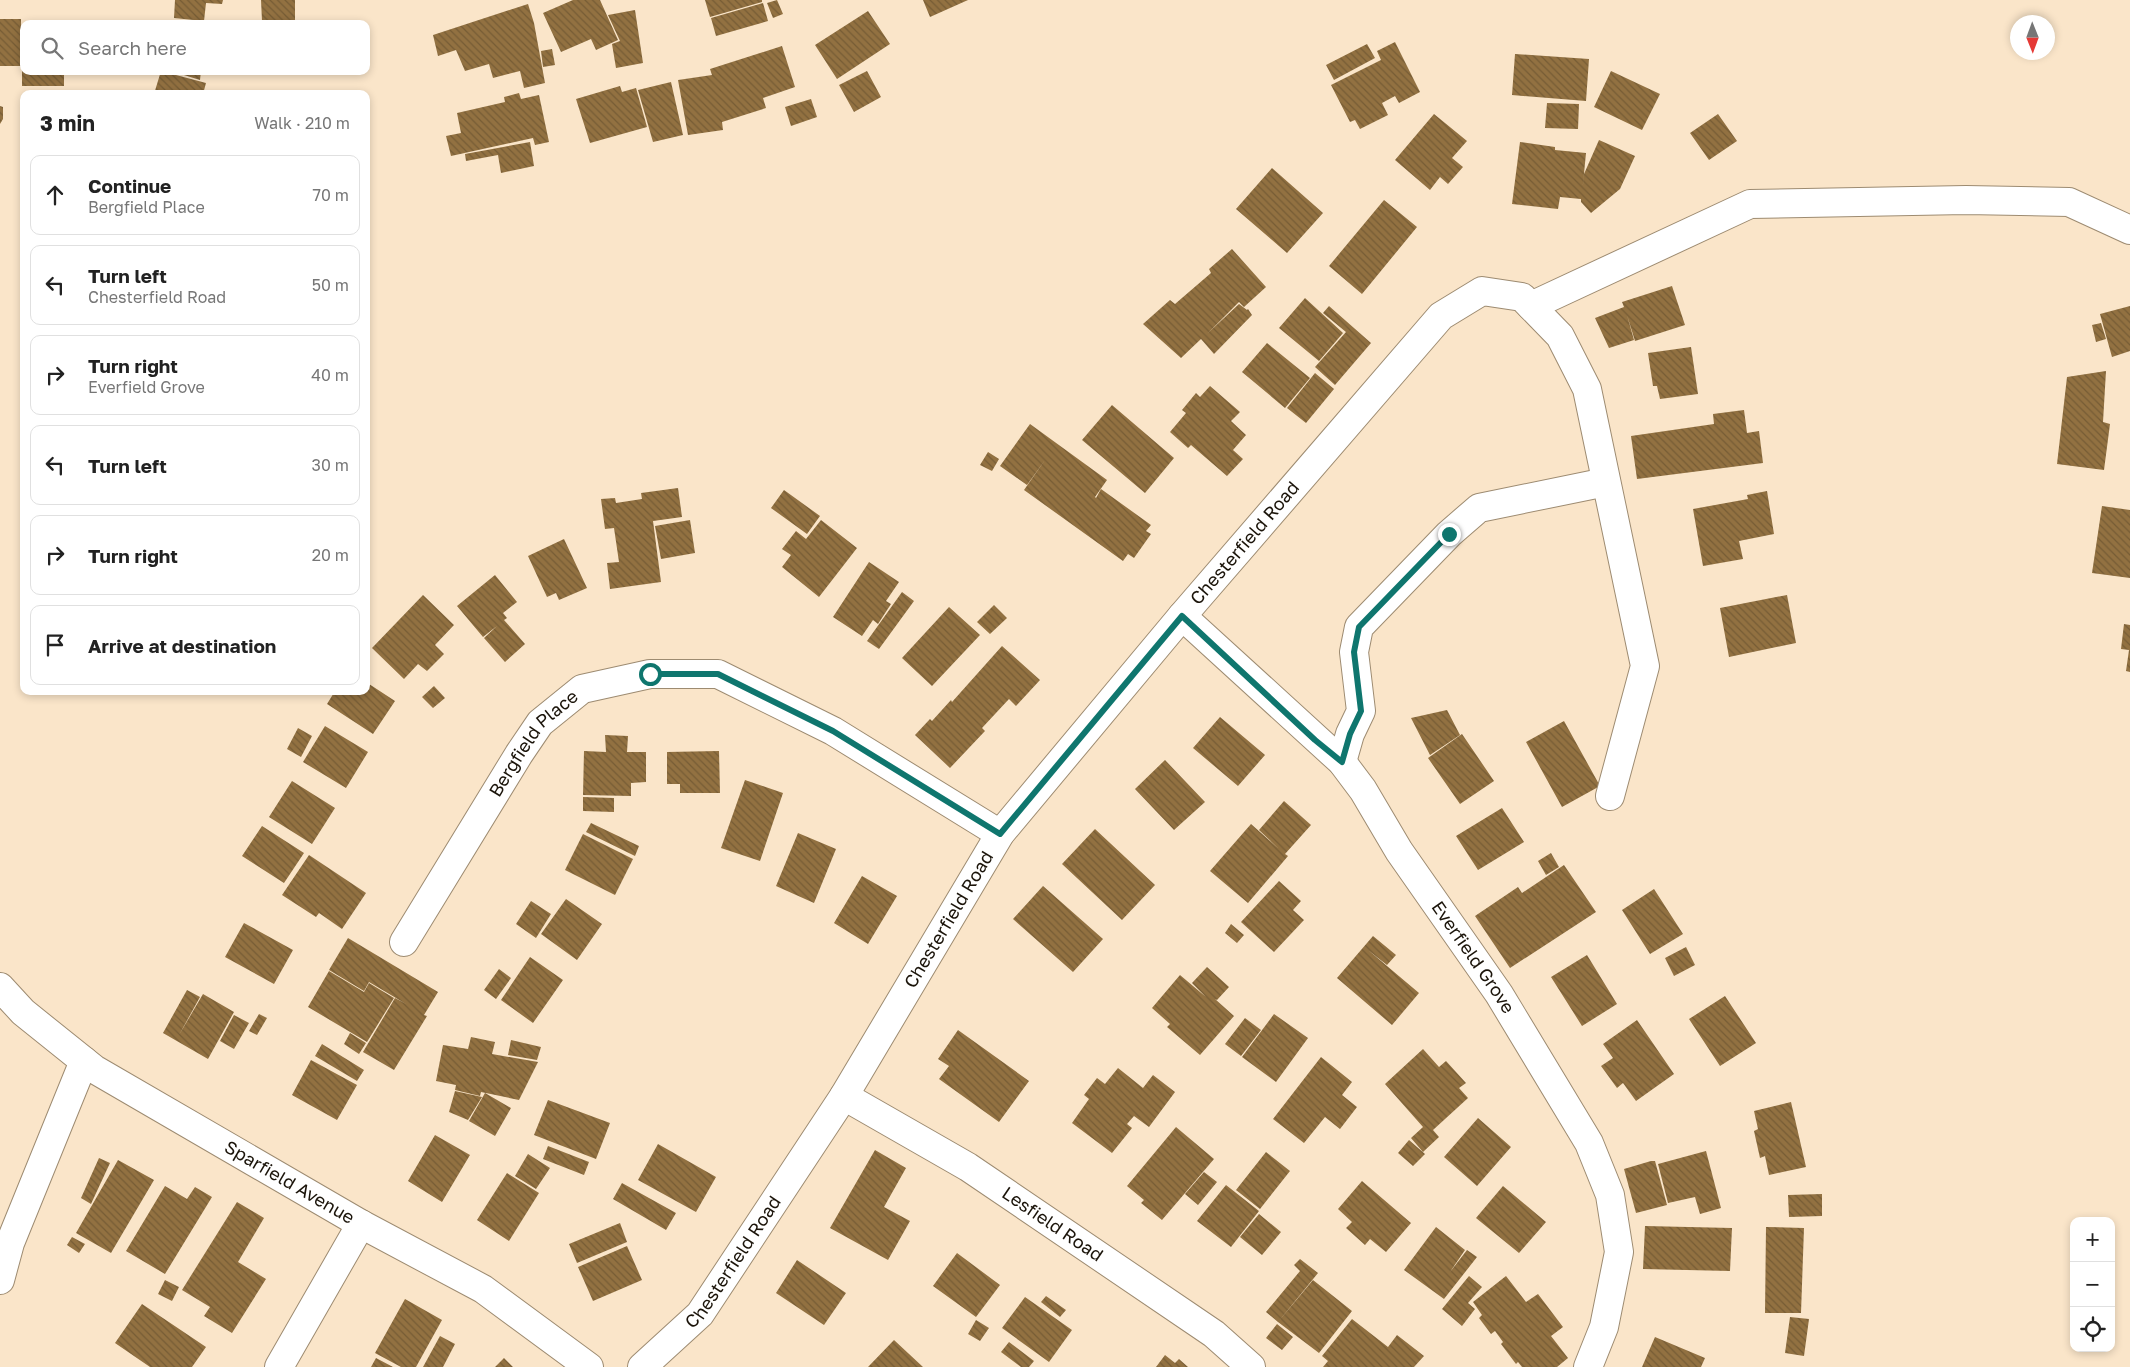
<!DOCTYPE html>
<html lang="en">
<head>
<meta charset="utf-8">
<style>
  :root { --surface:#fff; --page:#f6f6f6; --text:#222; --muted:#767676; --line:#e0e0e0 }
  body { margin:0; font-family:"Golos Text",sans-serif; background:var(--page); color:var(--text) }
  .controls { position:absolute; right:15px; bottom:15px; display:grid; overflow:hidden; border-radius:10px; box-shadow:0 2px 8px #0003 }
  .controls button { width:45px; height:45px; display:grid; place-items:center; padding:0; border:0; border-bottom:1px solid var(--line); background:var(--surface); color:var(--text); font:25px sans-serif }
  .compass { position:absolute; left:2010px; top:15px; width:45px; height:45px; border-radius:50%; background:var(--surface); box-shadow:0 2px 8px #0003; rotate:179deg }
  .stop { position:absolute; width:15px; height:15px; margin:-11px; border:4px solid #0f766e; border-radius:50%; background:#fff }
  .stop.end { background:#0f766e; border-color:#fff; box-shadow:0 1px 5px #0008 }
  .list { margin:0; padding:0; list-style:none }
  h2 { display:flex; justify-content:space-between; align-items:center; height:65px; margin:0; padding:0 20px; font-size:21px }
  h2 small { font-size:16px; font-weight:400; color:var(--muted) }
  .list li { display:grid; grid-template-columns:32px 1fr auto; gap:15px; align-items:center; box-sizing:border-box; height:80px; margin:0 10px 10px; padding:0 10px; border:1px solid var(--line); border-radius:10px }
  .list b { display:block; font-size:19px; white-space:nowrap }
  .list p { margin:0; font-size:16px; white-space:nowrap; color:var(--muted) }
  .list em { font-size:16px; font-style:normal; color:var(--muted) }
  .icon { flex:none; width:28px; height:28px; fill:none; stroke:currentColor; stroke-width:2; stroke-linecap:round; stroke-linejoin:round }
  .map { position:relative; flex:none; width:2130px; height:1367px; overflow:hidden }
  .search { position:absolute; background:var(--surface); box-shadow:0 2px 8px #0003; left:20px; top:20px; width:350px; height:55px; display:flex; align-items:center; gap:12px; box-sizing:border-box; padding:0 18px; border-radius:10px; color:var(--muted); font-size:19px }
  .panel { position:absolute; background:var(--surface); box-shadow:0 2px 8px #0003; left:20px; top:90px; width:350px; height:605px; border-radius:10px }
  .map>svg:first-child { display:block }
</style>
</head>
<body>
<div class="map">
<svg width="2130" height="1367" viewBox="0 0 2130 1367">
  <defs>
    <pattern id="building-back-hatch" width="6" height="6" patternUnits="userSpaceOnUse" patternTransform="scale(1.25)"><rect width="6" height="6" fill="#927141"/><path d="M-1 5l2 2M0 0l6 6M5-1l2 2" fill="none" stroke="#765c35"/></pattern>
  </defs>
  <rect width="100%" height="100%" fill="#fae5c9"/>
  <!-- building -->
  <path fill="url(#building-back-hatch)" d="M175,0H223L222,4L206,3L204,21L174,18Z
    M261,0H295V20L262,21Z
    M573,0H600L618,40L596,50L591,39L561,52L543,13Z
    M705,0H762V2L710,17Z
    M777,0L783,14L773,18L767,3Z
    M923,0H968L930,17Z
    M763,3L768,21L716,36L711,18Z
    M528,4L534,23L545,83L524,88L520,71L493,78L489,64L465,71L456,50L438,56L433,35Z
    M635,10L643,63L616,68L612,44L620,41L608,15Z
    M868,11L890,44L837,79L815,45Z
    M0,19H21V28H24V71H64V86H22V66H0Z
    M1395,42L1420,92L1399,103L1395,96L1382,103L1388,115L1360,129L1355,120L1350,122L1331,85L1381,60L1377,51Z
    M1367,44L1375,58L1334,80L1326,65Z
    M782,46L795,87L763,98L766,108L722,122L723,130L688,135L678,80L712,75L710,69Z
    M552,49L555,65L543,67L541,51Z
    M1515,54L1589,59L1586,101L1512,95Z
    M161,71L206,83L203,94H154Z
    M171,71H201L200,80Z
    M867,71L881,97L854,112L839,85Z
    M1611,71L1660,94L1642,130L1594,107Z
    M671,82L683,135L653,142L638,90Z
    M620,86L622,92L636,88L647,127L590,143L576,99Z
    M519,93L521,99L539,95L549,142L535,145L533,138L451,156L446,136L461,133L457,113L505,102L504,97Z
    M811,99L817,117L791,126L785,107Z
    M1547,103L1579,104L1578,129L1545,128Z
    M0,106L3,107V119L0,124Z
    M1434,114L1467,141L1452,158L1463,167L1448,184L1440,177L1430,190L1395,160Z
    M1718,114L1737,141L1709,160L1690,133Z
    M1599,140L1635,156L1620,189L1591,213L1581,202V199L1560,197L1558,209L1512,204L1520,142L1555,147V150L1586,153L1582,194L1584,174Z
    M530,142L534,166L501,173L498,155L466,161L465,154Z
    M1272,168L1323,213L1287,253L1236,209Z
    M1384,200L1417,227L1362,294L1329,266Z
    M1232,249L1266,287L1244,307L1239,302L1208,333L1239,304L1247,310L1248,309L1252,315L1214,354L1201,339L1181,358L1143,324L1170,300L1175,304L1211,273L1209,269Z
    M1672,286L1685,325L1635,341L1627,315L1634,340L1609,348L1595,318L1624,307L1622,302Z
    M1305,298L1343,333L1319,361L1279,328Z
    M1329,306L1371,343L1335,385L1315,367L1346,332L1323,313Z
    M2130,306V351L2112,357L2100,314Z
    M2101,323L2106,339L2096,342L2092,325Z
    M1267,343L1310,378L1285,408L1242,372Z
    M1691,347L1698,394L1660,399L1657,386H1653L1648,353Z
    M2106,371L2103,422L2110,424L2104,470L2057,464L2067,377Z
    M1315,373L1334,389L1306,423L1287,408Z
    M1210,386L1240,412L1231,421L1246,435L1233,450L1243,459L1227,476L1191,445L1188,448L1170,432L1186,413L1182,410L1196,393L1200,397Z
    M1112,405L1174,458L1145,493L1082,440Z
    M1744,410L1747,433L1759,431L1763,463L1637,479L1631,436L1714,424L1713,414Z
    M1030,424L1107,480L1095,497L1096,498L1101,489L1151,525L1146,531L1151,534L1134,558L1128,554L1123,561L1024,490L1045,460L1027,485L1000,466Z
    M988,452L999,459L992,471L980,465Z
    M678,488L682,517L653,521L661,582L610,589L607,563L619,562L614,528L605,529L601,499L615,498L616,503L642,499L641,493Z
    M784,490L820,516L807,534L771,508Z
    M1767,491L1774,534L1739,541L1743,559L1703,566L1693,509L1748,499L1747,495Z
    M2102,506L2130,510V578L2092,573Z
    M690,520L695,553L661,559L655,526Z
    M821,520L857,548L819,597L782,567L791,555L782,549L796,531L806,539Z
    M564,539L587,588L559,600L556,593L547,597L528,556Z
    M869,562L899,582L886,601L891,604L878,624L873,620L862,636L833,617Z
    M495,575L517,602L503,613L507,618L504,620L525,644L505,662L484,638L497,626L483,637L457,606Z
    M902,592L914,601L879,649L867,641Z
    M423,595L454,625L435,645L444,654L427,671L418,664L404,679L372,648Z
    M1787,595L1796,643L1729,657L1720,608Z
    M994,605L1007,618L990,634L977,622Z
    M949,607L980,635L932,686L902,658Z
    M2124,624L2130,625V672L2126,671L2129,650L2121,649Z
    M1002,646L1040,680L1016,706L1009,699L982,728L985,731L950,768L915,735L930,719L932,721L951,700L952,702Z
    M366,682L395,701L373,734L327,704L335,691H366Z
    M434,686L445,698L433,708L422,697Z
    M1447,710L1460,735L1430,755L1411,718Z
    M1220,717L1265,755L1238,786L1193,748Z
    M1564,721L1600,786L1562,807L1526,742Z
    M325,726L368,752L346,788L303,762Z
    M298,728L312,736L301,757L287,749Z
    M1462,734L1494,781L1460,804L1428,758Z
    M605,735L628,736L627,752H646V782L631,783V796L583,795L584,751L606,752Z
    M719,751L720,793H680V784H667V752Z
    M1165,760L1205,802L1174,830L1135,789Z
    M745,780L783,793L760,861L721,848Z
    M292,781L335,808L312,844L269,817Z
    M583,797L614,798V812L583,811Z
    M1284,801L1311,825L1285,854L1288,856L1248,903L1210,871L1251,824L1279,849L1259,830Z
    M1502,808L1524,842L1478,870L1456,836Z
    M591,823L639,846L635,856L586,832Z
    M262,826L304,853L284,883L242,856Z
    M1095,829L1155,885L1122,920L1062,864Z
    M798,833L836,849L814,903L776,886Z
    M583,834L633,859L615,895L565,870Z
    M1551,853L1559,867L1546,875L1538,861Z
    M309,855L366,893L342,929L319,913L316,917L282,895Z
    M1564,865L1596,912L1510,968L1475,916L1518,887L1522,893Z
    M862,876L897,896L868,944L834,923Z
    M1279,881L1301,901L1293,910L1304,920L1274,952L1241,922Z
    M1043,886L1103,939L1073,972L1013,919Z
    M1654,889L1683,934L1650,954L1622,910Z
    M566,899L602,924L577,960L541,934Z
    M531,901L551,914L536,938L516,924Z
    M244,923L293,950L274,984L225,957Z
    M1231,924L1244,935L1237,943L1225,933Z
    M1373,936L1396,955L1387,965L1368,950L1419,993L1392,1025L1337,978Z
    M348,938L438,992L424,1015L427,1016L394,1070L363,1052L395,998L406,1004L369,982L364,991L329,970Z
    M1686,947L1695,965L1674,976L1665,958Z
    M1587,955L1617,1004L1582,1026L1551,977Z
    M530,957L563,980L533,1023L501,1000Z
    M1207,967L1229,987L1217,1000L1215,999L1234,1016L1200,1055L1167,1027L1170,1024L1152,1008L1180,975L1206,997L1192,983Z
    M499,969L511,978L496,999L484,990Z
    M329,971L364,992L369,983L394,998L367,1042L308,1007Z
    M187,990L200,997L179,1035L203,994L234,1012L208,1059L163,1033Z
    M1725,996L1756,1043L1720,1066L1689,1019Z
    M259,1014L267,1018L257,1035L249,1031Z
    M1274,1014L1308,1038L1276,1082L1242,1057Z
    M234,1015L249,1023L234,1049L220,1041Z
    M1245,1018L1261,1030L1241,1056L1225,1044Z
    M1637,1020L1674,1074L1636,1101L1623,1083L1617,1088L1601,1066L1613,1058L1603,1044Z
    M958,1030L1029,1081L999,1122L939,1079L949,1066L938,1059Z
    M350,1033L366,1043L359,1054L344,1044Z
    M471,1037L495,1042L492,1054L538,1062L519,1100L481,1092L480,1096L455,1090L456,1085L436,1081L443,1045L468,1049Z
    M511,1040L541,1047L537,1060L508,1055Z
    M322,1044L364,1070L357,1081L315,1056Z
    M1423,1049L1439,1067L1446,1061L1466,1083L1459,1088L1468,1098L1433,1130L1439,1137L1423,1152L1411,1138L1423,1127L1385,1084Z
    M1321,1057L1352,1082L1342,1095L1357,1107L1340,1129L1325,1117L1304,1143L1273,1119Z
    M311,1060L357,1085L337,1120L292,1095Z
    M1118,1068L1143,1088L1153,1075L1175,1092L1149,1127L1134,1116L1127,1124L1132,1128L1112,1153L1072,1123L1089,1099L1084,1095L1097,1078L1105,1084Z
    M455,1091L482,1097L468,1120L449,1112Z
    M485,1093L511,1108L495,1136L469,1121Z
    M548,1100L610,1123L596,1159L534,1135Z
    M1791,1102L1806,1167L1769,1175L1765,1156L1760,1158L1754,1131L1758,1129L1754,1111Z
    M1478,1118L1511,1147L1477,1186L1444,1157Z
    M1176,1127L1214,1159L1162,1220L1141,1203L1144,1200L1127,1186Z
    M435,1135L470,1155L442,1202L408,1181Z
    M1409,1140L1425,1154L1413,1166L1398,1153Z
    M658,1144L716,1177L696,1212L638,1180Z
    M548,1146L589,1162L584,1175L543,1159Z
    M875,1150L906,1168L884,1207L910,1221L888,1260L830,1228Z
    M1706,1151L1721,1208L1700,1214L1695,1197L1668,1203L1658,1164Z
    M1266,1152L1290,1171L1260,1209L1236,1190Z
    M528,1154L550,1168L536,1189L515,1176Z
    M99,1158L110,1163L91,1204L81,1198Z
    M118,1160L154,1180L111,1253L76,1233Z
    M1651,1161H1655L1667,1205L1636,1213L1624,1169Z
    M1204,1172L1217,1182L1198,1205L1185,1194Z
    M507,1173L539,1193L509,1241L477,1220Z
    M1362,1181L1411,1223L1386,1252L1370,1239L1365,1245L1346,1228L1352,1222L1338,1209Z
    M622,1183L676,1213L666,1230L613,1199Z
    M1226,1185L1259,1211L1231,1247L1197,1221Z
    M165,1186L187,1199L195,1187L212,1197L165,1274L126,1251Z
    M1503,1186L1546,1222L1519,1253L1476,1218Z
    M1822,1194V1216L1789,1217L1788,1195Z
    M237,1202L264,1218L238,1262L266,1279L232,1333L204,1316L210,1307L182,1290Z
    M1259,1214L1281,1232L1262,1255L1240,1237Z
    M620,1223L627,1242L577,1263L569,1244Z
    M1645,1226L1732,1228L1730,1271L1643,1269Z
    M1436,1227L1465,1250L1450,1272L1467,1250L1477,1257L1444,1299L1404,1270Z
    M1766,1227L1804,1228L1801,1313H1765Z
    M72,1237L85,1244L79,1253L67,1245Z
    M627,1246L642,1280L593,1301L578,1267Z
    M957,1253L1000,1285L976,1317L933,1286Z
    M1300,1259L1318,1273L1278,1322L1266,1312L1300,1271L1294,1265Z
    M797,1260L846,1293L824,1325L776,1293Z
    M1469,1276L1482,1287L1468,1303L1475,1309L1462,1326L1442,1309Z
    M1506,1276L1526,1302L1538,1294L1563,1327L1551,1336L1568,1358L1557,1367H1522L1518,1362L1516,1364L1501,1344L1503,1342L1495,1331L1491,1334L1479,1318L1482,1315L1473,1302Z
    M165,1280L179,1287L172,1301L158,1294Z
    M1313,1280L1352,1311L1319,1353L1278,1322Z
    M1046,1296L1066,1310L1060,1317L1041,1302Z
    M1025,1297L1072,1330L1049,1362L1002,1328Z
    M405,1299L442,1320L416,1367H401L375,1353Z
    M142,1304L206,1347L192,1367H150L115,1343Z
    M1790,1317L1809,1319L1804,1356L1785,1353Z
    M1352,1319L1388,1347L1397,1335L1424,1356L1414,1367H1323L1328,1361L1322,1356Z
    M976,1320L989,1328L980,1341L968,1334Z
    M1277,1324L1293,1337L1282,1350L1266,1338Z
    M440,1336L455,1344L443,1367H423Z
    M1655,1337L1705,1358L1701,1367H1642Z
    M894,1340L923,1367H868Z
    M1009,1342L1034,1361L1029,1367H1021L1001,1352Z
    M1165,1355L1175,1363L1179,1359L1188,1367H1156Z
    M376,1358L393,1367H371Z
    M504,1358L513,1367H495Z"/>
  <g fill="none" stroke-linecap="round" stroke-linejoin="round">
    <defs>
      <g id="minor">
        <path d="M1531,306L1750,204L1966,200L2069,202L2130,230"/>
        <path id="s1" d="M1182,616L1342,762L1363,790L1399,851L1499,994L1589,1143L1610,1195L1619,1252L1604,1327L1588,1367"/>
        <path d="M1342,762L1350,734L1361,711L1354,652L1359,627L1449,534L1479,508L1606,482"/>
        <path id="s2" d="M404,942L519,754L540,723L582,689L650,674H718L833,731L1000,834"/>
        <path id="s3" d="M0,987L23,1012L94,1069L361,1224L483,1289L589,1367"/>
        <path id="s4" d="M844,1096L968,1167L1214,1334L1251,1367"/>
        <path d="M0,1280L10,1243L84,1061"/>
        <path d="M279,1367L361,1224"/>
        <path id="s5" d="M642,1367L700,1314L844,1096L1000,834L1182,616L1441,316L1482,291L1522,297L1560,336L1587,389L1645,666L1610,796"/>
      </g>
    </defs>
    <!-- minor casing -->
    <use href="#minor" stroke="#9d8b71" stroke-width="30"/>
    <!-- minor -->
    <use href="#minor" stroke="#fff" stroke-width="28"/>
  </g>
  <g fill="none" stroke-linecap="round" stroke-linejoin="round">
    <!-- route -->
    <path stroke="#0f766e" stroke-width="6" d="M650,674H718L833,731L1000,834L1182,616L1315,740L1342,762L1350,734L1361,711L1354,652L1359,627L1449,534"/>
  </g>
  <g text-anchor="middle" stroke-width="4" stroke-linejoin="round" paint-order="stroke">
    <!-- street labels -->
    <g font-size="18" fill="#1b140a" stroke="#fff">
      <text dy="6" stroke="none"><textPath href="#s5" startOffset="1025">Chesterfield Road</textPath></text>
      <text dy="6" stroke="none"><textPath href="#s2" startOffset="238">Bergfield Place</textPath></text>
      <text dy="6" stroke="none"><textPath href="#s5" startOffset="545">Chesterfield Road</textPath></text>
      <text dy="6" stroke="none"><textPath href="#s1" startOffset="452">Everfield Grove</textPath></text>
      <text dy="6" stroke="none"><textPath href="#s3" startOffset="351">Sparfield Avenue</textPath></text>
      <text dy="6" stroke="none"><textPath href="#s4" startOffset="245">Lesfield Road</textPath></text>
      <text dy="6" stroke="none"><textPath href="#s5" startOffset="140">Chesterfield Road</textPath></text>
    </g>
  </g>
</svg>
<div class="controls">
<button>+</button>
<button>−</button>
<button><svg class="icon" aria-label="locate" viewBox="0 0 24 24"><circle cx="12" cy="12" r="6"/><path d="M12 2v4M12 18v4M2 12h4M18 12h4"/></svg></button>
</div>
<svg class="compass" viewBox="-18 -18 36 36"><path d="M0-13l5 13h-10z" fill="#e53935"/><path d="M0 13l5-13h-10z" fill="#767676"/></svg>
<div class="stop" style="left:650px;top:674px"></div>
<div class="stop end" style="left:1449px;top:534px"></div>
<div class="search"><svg class="icon" aria-label="search" viewBox="0 0 24 24"><circle cx="10" cy="10" r="6"/><path d="M15 15l6 6"/></svg>Search here</div>
<section class="panel">
<h2>3 min<small>Walk · 210 m</small></h2>
<ul class="list">
<li><svg class="icon" aria-label="ahead" viewBox="0 0 24 24"><path d="M12 20V5M6 11l6-6 6 6"/></svg><div><b>Continue</b><p>Bergfield Place</p></div><em>70 m</em></li>
<li><svg class="icon" aria-label="left" viewBox="0 0 24 24"><path d="M17 20v-9H6M10 6l-5 5 5 5"/></svg><div><b>Turn left</b><p>Chesterfield Road</p></div><em>50 m</em></li>
<li><svg class="icon" aria-label="right" viewBox="0 0 24 24"><path d="M7 20v-9h11M14 6l5 5-5 5"/></svg><div><b>Turn right</b><p>Everfield Grove</p></div><em>40 m</em></li>
<li><svg class="icon" aria-label="left" viewBox="0 0 24 24"><path d="M17 20v-9H6M10 6l-5 5 5 5"/></svg><div><b>Turn left</b></div><em>30 m</em></li>
<li><svg class="icon" aria-label="right" viewBox="0 0 24 24"><path d="M7 20v-9h11M14 6l5 5-5 5"/></svg><div><b>Turn right</b></div><em>20 m</em></li>
<li><svg class="icon" aria-label="arrive" viewBox="0 0 24 24"><path d="M6 21V4h12l-3 4 3 4H6"/></svg><div><b>Arrive at destination</b></div></li>
</ul>
</section>
</div>
</body>
</html>
